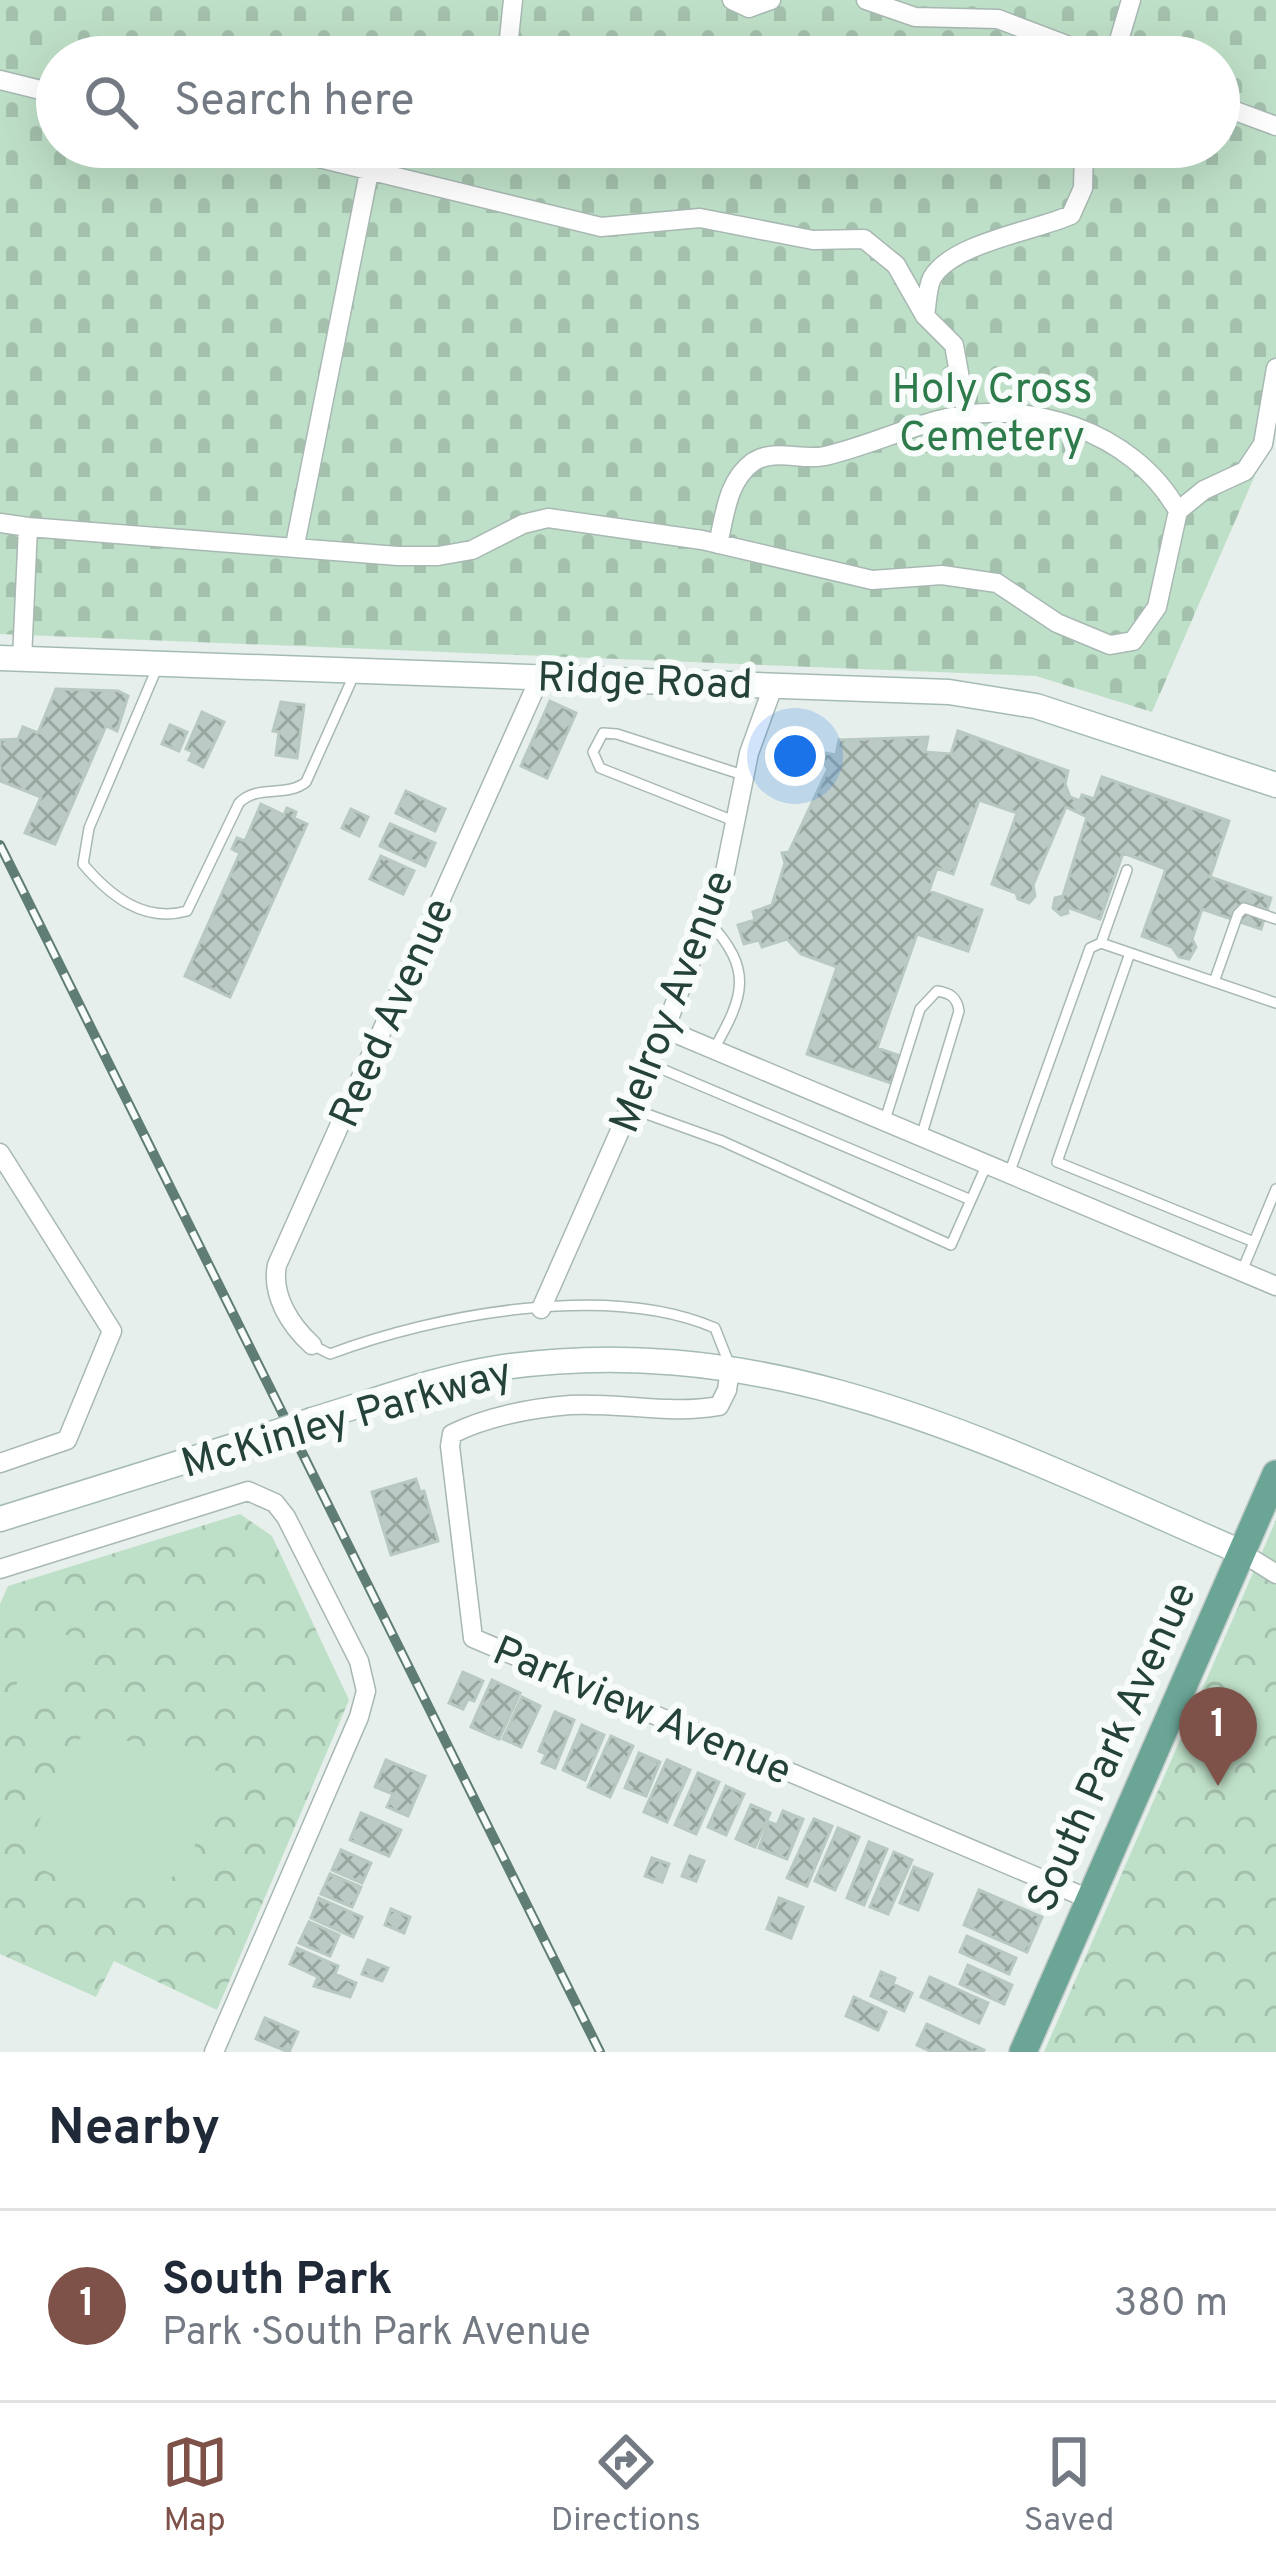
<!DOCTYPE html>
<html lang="en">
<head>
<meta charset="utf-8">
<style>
  :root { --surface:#fff; --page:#f6f6f7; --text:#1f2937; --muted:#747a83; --line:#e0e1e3; --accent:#7f5249 }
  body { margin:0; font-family:Overpass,sans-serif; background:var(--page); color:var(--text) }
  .you { position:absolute; left:795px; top:756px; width:42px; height:42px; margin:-30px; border:9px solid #fff; border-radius:50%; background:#1a73e8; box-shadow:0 0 0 18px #1a73e833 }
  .badge { display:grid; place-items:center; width:78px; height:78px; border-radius:50%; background:var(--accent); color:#fff; font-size:39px; font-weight:700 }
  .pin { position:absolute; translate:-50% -99px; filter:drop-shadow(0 3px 6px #0008) }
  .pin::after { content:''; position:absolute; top:63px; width:42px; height:36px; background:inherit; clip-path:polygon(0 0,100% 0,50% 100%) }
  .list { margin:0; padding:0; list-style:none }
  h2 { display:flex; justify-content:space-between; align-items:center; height:156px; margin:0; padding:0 48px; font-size:51px }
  h2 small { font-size:39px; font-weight:400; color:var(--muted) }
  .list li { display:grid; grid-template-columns:78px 1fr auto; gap:36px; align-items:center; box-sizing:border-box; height:192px; padding:0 48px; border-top:3px solid var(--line) }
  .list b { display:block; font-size:45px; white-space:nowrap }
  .list p { margin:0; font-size:39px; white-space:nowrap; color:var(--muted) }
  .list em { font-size:39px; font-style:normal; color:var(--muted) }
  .icon { flex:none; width:66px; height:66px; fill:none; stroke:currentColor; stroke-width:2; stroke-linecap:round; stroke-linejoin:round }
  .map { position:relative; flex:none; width:1276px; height:2052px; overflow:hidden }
  .search { position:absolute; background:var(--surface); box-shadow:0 12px 48px #0002; left:36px; right:36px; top:36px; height:132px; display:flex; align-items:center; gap:30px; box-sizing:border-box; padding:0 42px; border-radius:66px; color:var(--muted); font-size:45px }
  .sheet { height:348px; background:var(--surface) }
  nav { display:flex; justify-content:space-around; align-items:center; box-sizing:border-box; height:168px; border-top:3px solid var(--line); background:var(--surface); font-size:33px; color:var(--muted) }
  nav a { display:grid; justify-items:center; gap:6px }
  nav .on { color:var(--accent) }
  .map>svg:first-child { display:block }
</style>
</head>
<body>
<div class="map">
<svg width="1276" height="2052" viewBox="0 0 1276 2052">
  <defs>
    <pattern id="cemetery-stones" width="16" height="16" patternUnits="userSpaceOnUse" patternTransform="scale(3)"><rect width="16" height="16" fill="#bfe0c8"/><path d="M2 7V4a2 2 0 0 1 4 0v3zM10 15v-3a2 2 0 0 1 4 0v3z" fill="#a4c1ad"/></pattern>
    <pattern id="park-crowns" width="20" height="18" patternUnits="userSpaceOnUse" patternTransform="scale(3)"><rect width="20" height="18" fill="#bfe0c8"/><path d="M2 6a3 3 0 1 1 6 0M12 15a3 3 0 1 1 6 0" fill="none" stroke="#a4c1ad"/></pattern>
    <pattern id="building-cross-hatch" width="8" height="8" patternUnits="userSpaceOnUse" patternTransform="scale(3)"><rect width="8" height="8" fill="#bbcac4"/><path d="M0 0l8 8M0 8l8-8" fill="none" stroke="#98a6a0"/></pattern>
  </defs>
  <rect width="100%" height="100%" fill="#e6efeb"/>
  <!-- cemetery -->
  <path fill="url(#cemetery-stones)" fill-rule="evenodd" d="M0,0H1276V427L1152,712L1036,676L0,634ZM57,57H1219V147H57Z"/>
  <!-- park -->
  <path fill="url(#park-crowns)" d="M240,1514L272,1536L349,1700L217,2010L114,1961L96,1997L0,1954V1604L8,1586Z
    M1276,1520V2052H1044Z"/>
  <!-- pitch -->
  <path fill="#bfe0c8" d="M42,1624L80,1641L52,1706L14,1690Z
    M93,1729L220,1772L186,1871L114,1901L23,1861L70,1746Z"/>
  <!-- building -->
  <path fill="url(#building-cross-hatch)" stroke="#b8c9c2" stroke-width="3" d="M56,689L118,691L128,696L117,731L106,726L55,844L25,833L41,797L0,781V740L18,739L23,727L38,733Z
    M550,701L576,713L547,778L521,766Z
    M281,702L304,705L297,758L276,755L279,732L273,731Z
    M202,712L224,722L203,767L189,760L193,752L186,749Z
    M170,725L187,732L179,751L162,744Z
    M958,731L1068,771L1065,784L1070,797L1080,801L1082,795L1094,799L1102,777L1229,821L1210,877L1271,898L1261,929L1202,909L1192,939L1196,947L1189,959L1179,957L1172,947L1142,936L1166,869L1123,853L1100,919L1067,907L1068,913L1061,915L1053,908L1055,898L1063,896L1087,817L1066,807L1033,885L1035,896L1029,903L1018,899L1016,893L992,884L1017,813L979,800L953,874L937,868L929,891L982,910L968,951L917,934L877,1048L900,1056L891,1083L807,1054L837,967L801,954L787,939L762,947L759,940L744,944L738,925L755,920L753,912L772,905L785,863L782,853L789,852L828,769L823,762L825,753L836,755L839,740L928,737L925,752L951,754Z
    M406,791L445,809L435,831L396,813Z
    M261,804L284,815L287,808L296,812L294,818L307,824L230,997L185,976L240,853L232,849L237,838L245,841Z
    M351,809L368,817L359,836L342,828Z
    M390,824L435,843L425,866L380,846Z
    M381,856L414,871L403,894L370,879Z
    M416,1479L420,1492L424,1491L438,1541L391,1555L372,1492Z
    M463,1672L483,1681L474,1701L468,1699L463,1709L449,1703Z
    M492,1680L520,1693L499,1739L471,1727Z
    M522,1697L540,1706L521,1747L503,1739Z
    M555,1712L574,1720L555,1768L542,1763L546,1754L539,1751Z
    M582,1725L604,1735L585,1780L563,1770Z
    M611,1736L633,1746L610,1797L588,1787Z
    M639,1753L660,1762L646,1796L625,1788Z
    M386,1760L425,1776L408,1816L387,1807L393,1794L375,1787Z
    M667,1760L690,1770L667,1822L644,1812Z
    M698,1773L719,1782L696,1834L675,1825Z
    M726,1786L744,1794L726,1835L708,1827Z
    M751,1805L770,1813L755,1847L736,1839Z
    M783,1811L803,1819L787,1859L759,1848L769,1822L777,1825Z
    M361,1813L401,1830L389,1856L350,1840Z
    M814,1819L832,1826L807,1886L787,1878Z
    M838,1828L859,1837L835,1890L815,1881Z
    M869,1842L887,1849L864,1905L847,1898Z
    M341,1850L371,1863L362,1883L332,1870Z
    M894,1852L912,1860L888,1914L870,1907Z
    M690,1856L704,1861L696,1881L682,1876Z
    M652,1858L669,1864L662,1882L645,1876Z
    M914,1867L932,1874L918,1910L900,1903Z
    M330,1874L361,1887L352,1907L321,1894Z
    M979,1890L1042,1917L1027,1952L964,1925Z
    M319,1898L362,1917L353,1937L311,1918Z
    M779,1898L803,1907L791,1938L767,1929Z
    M391,1909L410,1917L404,1933L385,1925Z
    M309,1922L339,1935L330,1956L299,1943Z
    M967,1936L1016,1958L1009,1974L960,1952Z
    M297,1948L338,1966L335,1974L356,1983L350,1997L314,1986L318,1977L290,1964Z
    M368,1960L388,1968L382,1981L362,1974Z
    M968,1965L1012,1985L1004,2004L960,1984Z
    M881,1972L895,1978L893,1984L912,1993L904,2011L871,1996Z
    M930,1977L988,2003L979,2023L921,1997Z
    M854,1997L886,2012L878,2030L846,2016Z
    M265,2018L298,2032L289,2052L256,2039Z
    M927,2024L984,2050L983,2052H932L917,2045Z"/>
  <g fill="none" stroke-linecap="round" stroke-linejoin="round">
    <defs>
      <path id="lane" d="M157,668L89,828L83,864C110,896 144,923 187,911L239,803C257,784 286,798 306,782L354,675
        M734,821L600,768L593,752L603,733L617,734L743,775
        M708,921C754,970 744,996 714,1049
        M1101,943L1127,870
        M1130,953L1057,1162L1254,1242
        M1214,982L1238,914L1244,908L1276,919
        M650,1064L971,1200
        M630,1108L722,1141L951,1245L987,1164
        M885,1120L920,1009L937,991C950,993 957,997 959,1011L921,1137
        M1009,1174L1090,948L1101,943L1276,1003
        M1242,1271L1276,1189
        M312,1345L330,1354C436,1314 609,1282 715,1328L730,1366"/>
      <path id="street" d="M732,0L749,8L771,0
        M866,0L915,17L998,19L1098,57
        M507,57L513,0
        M1114,57L1131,0
        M0,80L57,94
        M1219,105L1276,126
        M274,147L601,227L700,218L813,240L864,239L896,265L925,316L954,345L967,417
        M925,316C927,304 927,288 932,278C952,243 1035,231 1071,215L1083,188L1084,147
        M1178,511L1204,490L1245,471L1263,444L1276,368
        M0,523L28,527L22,659
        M28,527L398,556H438L472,550L523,524L548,518L702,540L872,580L942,575L997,583L1057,623L1110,645L1133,641L1157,607L1178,511C1133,430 1026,397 939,420C900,430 864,447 825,456C802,461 774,448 753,462C727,481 725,515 718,544
        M295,545L374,147
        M665,1029L1276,1286
        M0,1153L112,1331L67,1440L0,1463
        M541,1309L665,1029L725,872L749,753L774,684
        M312,1345C290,1325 271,1295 277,1265L541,675
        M730,1369L727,1390L719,1406C669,1415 620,1402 570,1405C531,1408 486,1417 452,1434L450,1446L473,1638L1089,1899
        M1241,1552L1276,1574
        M0,1569L248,1491L275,1503L286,1517L359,1661L366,1691L359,1717L214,2052"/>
      <path id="secondary" d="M0,658L949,692L1036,706L1276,785
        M312,1420C373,1402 434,1378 497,1368C774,1327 996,1446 1241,1552
        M0,1519L253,1440"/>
      <path id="primary" d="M1023,2052L1276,1474"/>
    </defs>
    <!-- lane casing -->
    <use href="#lane" stroke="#a8b8b2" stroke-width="12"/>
    <!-- street casing -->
    <use href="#street" stroke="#a8b8b2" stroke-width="21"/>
    <!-- secondary casing -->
    <use href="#secondary" stroke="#a4bbb3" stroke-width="27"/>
    <!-- primary casing -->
    <use href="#primary" stroke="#c2cac8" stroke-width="30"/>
    <!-- lane -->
    <use href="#lane" stroke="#fff" stroke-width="9"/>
    <!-- street -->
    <use href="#street" stroke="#fff" stroke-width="18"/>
    <!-- secondary -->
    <use href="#secondary" stroke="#fff" stroke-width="24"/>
    <!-- primary -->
    <use href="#primary" stroke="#6aa596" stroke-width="27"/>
    <defs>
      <path id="rail" d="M0,845L600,2052"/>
    </defs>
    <!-- rail casing -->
    <use href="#rail" stroke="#5f7d75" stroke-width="10"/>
    <!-- rail -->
    <use href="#rail" stroke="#f7fbf9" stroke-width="6" stroke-dasharray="18" stroke-linecap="butt"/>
    <defs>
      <path id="secondary-bridge" d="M253,1440L312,1420"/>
    </defs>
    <!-- secondary-bridge casing -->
    <use href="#secondary-bridge" stroke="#a4bbb3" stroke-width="27" stroke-linecap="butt"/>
    <!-- secondary-bridge -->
    <use href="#secondary-bridge" stroke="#fff" stroke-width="24"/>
  </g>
  <g text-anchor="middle" stroke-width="12" stroke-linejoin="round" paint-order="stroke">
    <!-- park labels -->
    <g font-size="42" fill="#2d7a4b" stroke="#f7fbf9">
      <text x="992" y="402">Holy Cross<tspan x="992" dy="48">Cemetery</tspan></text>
    </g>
    <!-- street labels -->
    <g font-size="42" fill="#24423a" stroke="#f7fbf9">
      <text transform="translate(645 679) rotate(2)" y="15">Ridge Road</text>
      <text transform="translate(670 1001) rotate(-69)" y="15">Melroy Avenue</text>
      <text transform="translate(390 1012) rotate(-66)" y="15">Reed Avenue</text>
      <text transform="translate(346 1416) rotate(-16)" y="15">McKinley Parkway</text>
      <text transform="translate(643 1709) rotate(23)" y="15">Parkview Avenue</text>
      <text transform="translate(1110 1746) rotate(-66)" y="15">South Park Avenue</text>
    </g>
  </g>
</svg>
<div class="you"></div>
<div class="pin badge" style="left:1218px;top:1786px">1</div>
<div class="search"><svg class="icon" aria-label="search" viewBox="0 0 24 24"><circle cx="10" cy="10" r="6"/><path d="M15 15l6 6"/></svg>Search here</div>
</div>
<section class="sheet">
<h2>Nearby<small></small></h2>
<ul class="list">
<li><span class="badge">1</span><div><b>South Park</b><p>Park · South Park Avenue</p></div><em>380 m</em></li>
</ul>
</section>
<nav>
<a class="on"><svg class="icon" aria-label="map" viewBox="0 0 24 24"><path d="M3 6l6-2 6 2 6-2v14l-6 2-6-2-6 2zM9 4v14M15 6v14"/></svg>Map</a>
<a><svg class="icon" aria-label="directions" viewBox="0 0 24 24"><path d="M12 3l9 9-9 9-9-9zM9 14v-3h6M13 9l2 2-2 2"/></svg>Directions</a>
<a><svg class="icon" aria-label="saved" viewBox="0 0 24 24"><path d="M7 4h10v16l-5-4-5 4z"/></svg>Saved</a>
</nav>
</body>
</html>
